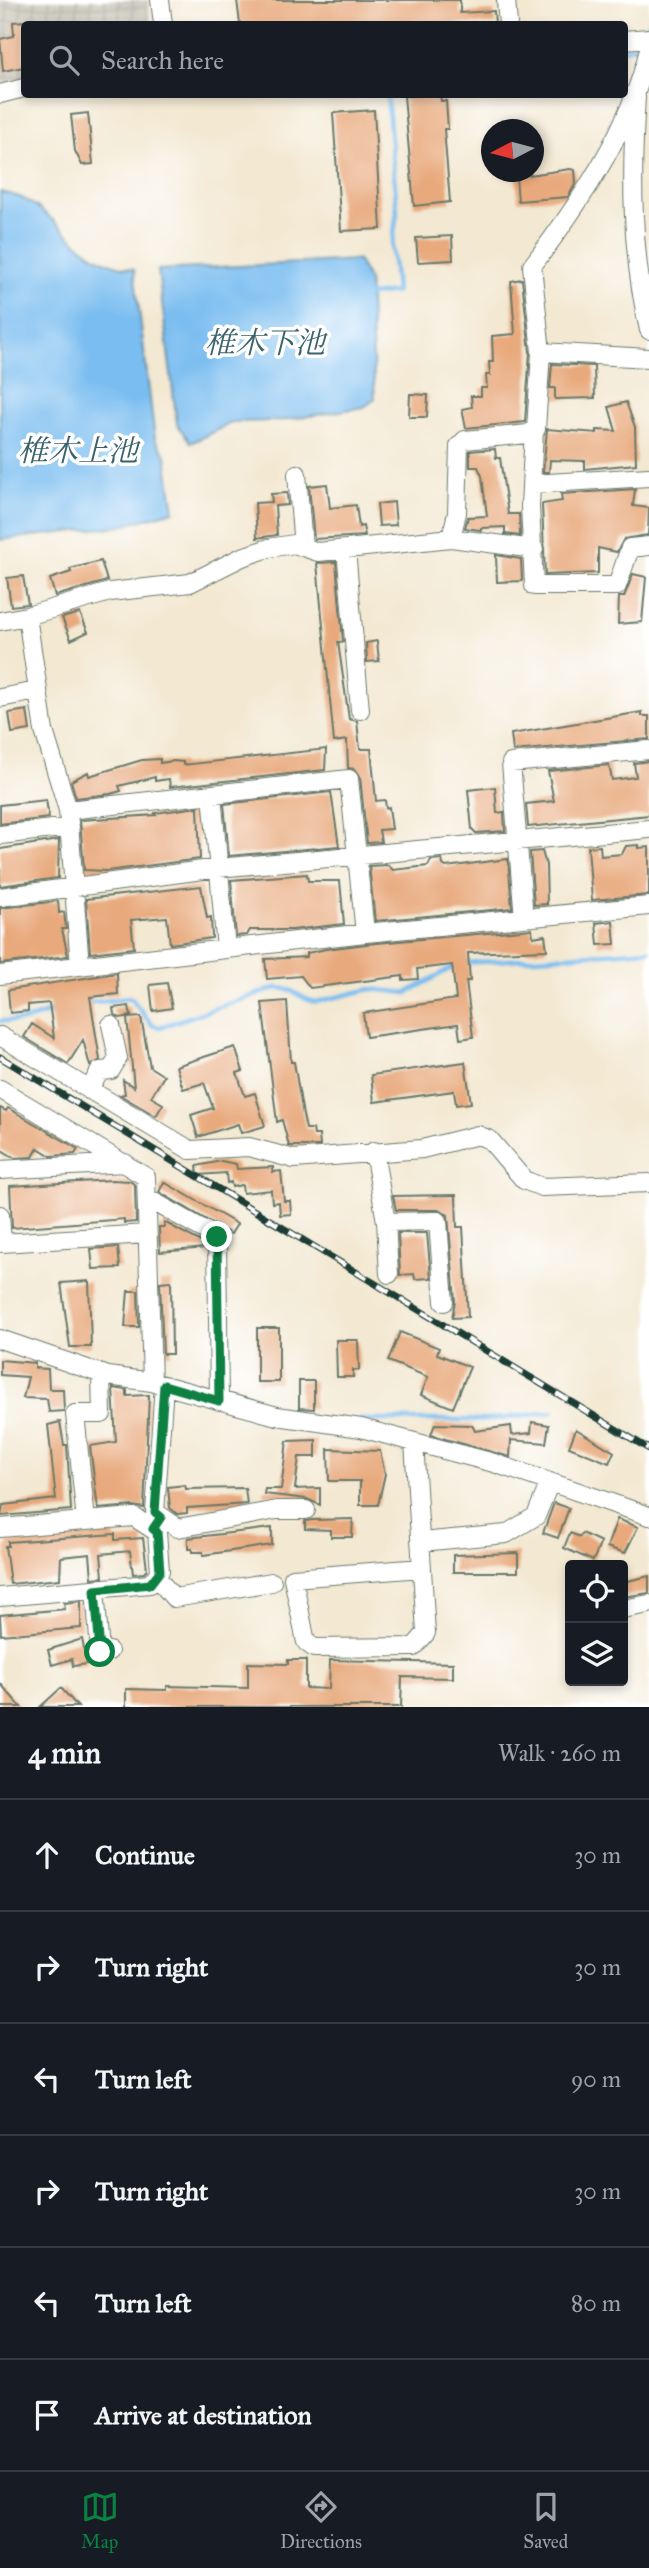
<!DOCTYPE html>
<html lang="en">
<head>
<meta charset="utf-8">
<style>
  :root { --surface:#171b24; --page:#20242c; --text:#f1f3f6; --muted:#9ea1a6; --line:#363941; --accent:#0b8043 }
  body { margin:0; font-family:"IM FELL Great Primer","Noto Serif JP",serif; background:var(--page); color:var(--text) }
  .controls { position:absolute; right:21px; bottom:21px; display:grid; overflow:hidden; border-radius:7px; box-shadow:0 4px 10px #0003 }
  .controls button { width:63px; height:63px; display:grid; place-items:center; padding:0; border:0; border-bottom:2px solid var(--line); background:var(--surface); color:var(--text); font:35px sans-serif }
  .compass { position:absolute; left:481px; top:119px; width:63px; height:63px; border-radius:50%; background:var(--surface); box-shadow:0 4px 10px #0003; rotate:264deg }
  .stop { position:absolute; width:21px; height:21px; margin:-16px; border:5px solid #0b8043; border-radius:50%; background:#fff }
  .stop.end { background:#0b8043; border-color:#fff; box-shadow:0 2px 7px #0008 }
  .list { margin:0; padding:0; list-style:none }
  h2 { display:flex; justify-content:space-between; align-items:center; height:91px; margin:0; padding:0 28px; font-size:30px }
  h2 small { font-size:23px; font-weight:400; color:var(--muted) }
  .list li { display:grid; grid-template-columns:46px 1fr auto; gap:21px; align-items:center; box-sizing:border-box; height:112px; padding:0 28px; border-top:2px solid var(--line) }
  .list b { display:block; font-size:26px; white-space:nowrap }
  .list em { font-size:23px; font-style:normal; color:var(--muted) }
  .icon { flex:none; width:38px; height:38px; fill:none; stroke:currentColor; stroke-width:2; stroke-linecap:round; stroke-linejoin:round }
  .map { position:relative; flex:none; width:649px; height:1707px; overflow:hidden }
  .search { position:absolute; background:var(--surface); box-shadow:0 4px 10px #0003; left:21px; right:21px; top:21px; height:77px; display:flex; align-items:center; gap:18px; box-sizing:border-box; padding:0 24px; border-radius:7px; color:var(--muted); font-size:26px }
  .sheet { height:763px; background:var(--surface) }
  nav { display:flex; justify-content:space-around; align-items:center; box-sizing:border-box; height:98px; border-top:2px solid var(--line); background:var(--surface); font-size:19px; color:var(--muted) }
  nav a { display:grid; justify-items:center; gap:4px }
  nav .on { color:var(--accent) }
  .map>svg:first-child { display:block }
</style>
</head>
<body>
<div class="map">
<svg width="649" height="1707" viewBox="0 0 649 1707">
  <defs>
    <pattern id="industrial-grid" width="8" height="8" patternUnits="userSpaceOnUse" patternTransform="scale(1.75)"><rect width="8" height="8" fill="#c8c4b8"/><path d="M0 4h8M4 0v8" fill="none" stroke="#aba99f"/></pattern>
  </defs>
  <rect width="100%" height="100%" fill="#fff"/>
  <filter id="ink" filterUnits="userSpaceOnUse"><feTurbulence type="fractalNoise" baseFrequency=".0143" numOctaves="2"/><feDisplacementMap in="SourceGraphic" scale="14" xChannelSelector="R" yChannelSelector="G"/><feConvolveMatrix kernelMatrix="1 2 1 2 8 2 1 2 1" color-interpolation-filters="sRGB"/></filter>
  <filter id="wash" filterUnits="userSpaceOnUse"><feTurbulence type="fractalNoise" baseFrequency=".00686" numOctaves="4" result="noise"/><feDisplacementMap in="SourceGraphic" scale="28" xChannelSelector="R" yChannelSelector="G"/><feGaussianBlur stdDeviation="1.57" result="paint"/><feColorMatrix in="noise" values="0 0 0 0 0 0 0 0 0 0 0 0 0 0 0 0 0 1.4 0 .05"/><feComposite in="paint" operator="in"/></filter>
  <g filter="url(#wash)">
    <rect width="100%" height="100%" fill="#f3e8d1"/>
    <!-- industrial -->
    <path fill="url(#industrial-grid)" d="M0,0H148L151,24H24V79L0,84Z"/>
    <!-- water -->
    <path fill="#7abdf0" stroke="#4c7d92" stroke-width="2" d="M0,192C57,199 70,263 134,269L155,439L166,455L174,511L121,526L0,540Z
      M358,260L369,281L375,399L364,407L279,421L233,422L191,443L177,424L158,270Z"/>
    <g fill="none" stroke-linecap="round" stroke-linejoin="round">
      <!-- stream -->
      <path stroke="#7abdf0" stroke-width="4.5" d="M645,33L649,22
        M624,49L637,46
        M370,295L396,292L392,247L397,212L387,94
        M464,963L649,950
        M86,1003L131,998L152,1025L160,1027L276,988C294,987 300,1000 316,1002L371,989L407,993L455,966
        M0,1021H23L54,1011
        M360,1420H484L552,1412"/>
    </g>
    <g id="blocks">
      <!-- building -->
      <path fill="#e8a97c" d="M237,0H460V13L494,11L495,24H240Z
        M24,21V67L3,71L0,39L14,36L13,22Z
        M440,94L441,101H446L448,129H444L450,202L414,206L404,96Z
        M374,110L381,229L341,231L333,113Z
        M88,113L93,164L82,165L75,151L71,115Z
        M570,169L575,170L576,183L568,197L518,201L516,177Z
        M452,236L453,260L418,262L416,238Z
        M522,279L530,352L525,422L466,428L462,409L472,407L471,396H481V388H487L486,375H490L489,362H493L492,336L515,334L511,281Z
        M552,364L594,366L595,398L555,399V388H550Z
        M410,394L428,395L427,417H409Z
        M626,402L635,427L636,464L585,469V461L550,460L549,472H543L547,429L597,433V430L616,431L609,407Z
        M495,449L496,458H500L508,514H519L520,536L505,534V527L481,528V530L465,528L468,517L487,516L482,476L478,467H470V451Z
        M327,484L330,508L356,505L359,527L363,526L365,536L314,539L309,486Z
        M635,489L633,506L649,508L648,535L624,539L617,552L598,548V573L545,575L542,504L562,501L561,494Z
        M287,493L288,505L275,506L277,535L257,538L255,503L272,502L271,494Z
        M394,502L396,525L379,526L377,504Z
        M496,555L521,559L522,581L497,582Z
        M101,561L107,581L55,596L50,579L71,572L70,569Z
        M336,562L343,642H338L349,719L357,721L360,749H371L376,801L385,800L386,808L389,807L392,829L379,830L381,842L367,843L360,777L354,769L348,768L347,740L334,742L317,563Z
        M633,574L646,577L642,622L618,624L619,597H624Z
        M23,576L28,604L11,606L7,578Z
        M80,613L88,632L71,640L62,618Z
        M377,641L379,661L367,662L366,643Z
        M27,710L30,730L12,733L9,713Z
        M642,712V716H649V739L513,751L511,734Z
        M326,749L325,770L170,787L169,779L155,781V777L119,786L121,791L110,794L76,798L71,781L88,772L89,776L142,760L160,759V763L173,761L183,762V765Z
        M649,761V815L528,827L526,804L554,801L548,771L609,765L612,780L636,777L634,763Z
        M495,787L497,813L504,812L505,831L476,833L472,829L468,790Z
        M331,792L339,846L229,856L224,804Z
        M46,800L49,818L0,824V805Z
        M198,807L200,859L107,871L84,870L80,820L156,815L155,813Z
        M59,840L58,878L0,886V849Z
        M639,845V848L649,847V895L592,900L588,847L600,846L601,856L622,854L626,846Z
        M542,851L546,865L547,904L534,905L530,852Z
        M442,859L443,865L446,867L508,859L512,908L375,921L369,866L388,865L393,870L428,866L431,860Z
        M307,874L308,881H340L344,924L292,930H250L247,935L236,936L231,880Z
        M201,886L207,918L211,917L212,938L170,944L167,917L131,920L134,948L90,953L86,899Z
        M58,901L59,913L64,912L66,929H62L68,956L0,964V908Z
        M613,921L615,944L598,945L596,923Z
        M532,929L533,937L545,935L547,950L468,953L470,981H466L473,1037L460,1039L458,1024L366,1037L363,1013L456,999L452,965L417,969L418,979L403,980V976L310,988L301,976L267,979L265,959L307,957V953L326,949L366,944Z
        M117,973L118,994L90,997L100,1060L90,1066L83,1040L68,1064L24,1037L32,1024L54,1038L49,1003L28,1005V1011L10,1013L8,990Z
        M167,983L172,1008L153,1011L150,985Z
        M287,1001L291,1062H294L303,1115L306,1129H313L314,1135H319L320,1146H289L282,1120L277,1122L262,1003Z
        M129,1006L131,1016L120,1018L114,1014L113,1008Z
        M141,1017L150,1067L164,1076L151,1097L163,1104L156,1116L120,1095L125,1094L123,1080L134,1087L127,1018Z
        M235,1047L243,1071L237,1073L245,1096L255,1093L265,1126L241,1133L238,1124L198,1137L191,1115L213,1108L204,1083L183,1089L176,1066Z
        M465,1062L471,1103L456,1105L454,1091L374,1102L371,1075Z
        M0,1108L6,1111L8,1108L78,1149L75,1154L51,1156L38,1148L33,1157L15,1158L0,1149Z
        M221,1161L236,1164L237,1169L273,1167V1172L281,1171L284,1201H290L291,1214L280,1215L279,1202L272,1203L271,1190L243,1193L242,1185L232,1187L231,1182L227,1183L226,1173L198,1175L197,1166Z
        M112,1180L130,1181L135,1185L136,1222L124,1223V1219L12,1228L10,1186Z
        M164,1182L237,1224L231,1234L159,1192Z
        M456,1195L457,1227H463L468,1317L452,1318L455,1301L448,1215L438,1210H396L393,1196Z
        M164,1222L205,1244L206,1248L160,1252L159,1227H164Z
        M398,1233H427L431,1278L415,1279L414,1274L400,1275Z
        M118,1247L120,1268L93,1269L91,1249Z
        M89,1281L91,1347H70L61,1283Z
        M171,1281L172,1354H163L160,1282Z
        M128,1291H138L139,1327H125Z
        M257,1328H279V1382H257Z
        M400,1332L439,1348L437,1354L470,1367L453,1408L421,1395L428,1377L388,1361Z
        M336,1340H358L359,1370H353V1377H337Z
        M0,1360L35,1363V1368L48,1369L49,1389H63L64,1411L49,1412L47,1399L23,1398L28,1377L0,1375Z
        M299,1381H314V1409L299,1408Z
        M113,1388L127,1390V1396L149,1395L144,1508L133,1506L98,1509L90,1446L116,1442Z
        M60,1422L64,1445H67L71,1510L1,1516L3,1505L56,1499L48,1425Z
        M532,1422L549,1425L546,1443L511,1440L510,1457L431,1435L435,1424L472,1425L475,1431L511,1426L512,1435L531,1433Z
        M576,1429L614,1452L609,1463L569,1447Z
        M316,1440V1457H299L295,1489L320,1488V1505L307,1499L264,1494L265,1489H281L287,1441Z
        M328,1449L380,1451L385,1474L378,1505H360V1481H329Z
        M185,1485L186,1489L245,1488L247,1504L187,1508V1513L177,1514L170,1508L168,1487Z
        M554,1503L569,1508L558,1538L543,1533Z
        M353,1519L352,1537H331V1530L305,1529V1521L312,1520Z
        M617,1519L638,1527L625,1553L607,1547Z
        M272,1528V1545L203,1555V1552H192V1549H188V1538Z
        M570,1533L580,1537L582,1533L601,1542L593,1561L564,1548Z
        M115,1534V1540L143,1538L147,1569L144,1573L133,1574L130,1551L101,1554L103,1577L92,1578L90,1554L61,1557L60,1579L10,1584L5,1546H8V1542Z
        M518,1553V1572H453V1555Z
        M649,1576V1593L623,1597V1582Z
        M81,1601V1628L1,1635L0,1615L65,1609L64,1603Z
        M82,1639L87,1664L73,1666L72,1659L52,1665L48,1650Z
        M288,1660H306V1688L329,1689L330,1660L453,1663V1678L402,1677L401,1707H126V1689L167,1690V1686L248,1688V1663L288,1664Z
        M0,1683L13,1698L21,1707H0Z
        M61,1688L78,1707H40Z"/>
    </g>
  </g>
  <g filter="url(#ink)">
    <use href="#blocks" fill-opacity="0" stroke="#69796b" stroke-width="2"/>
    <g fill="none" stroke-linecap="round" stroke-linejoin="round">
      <defs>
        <path id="minor" d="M160,0L163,24
          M506,0L508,24
          M624,40L649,38
          M0,94L24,88
          M636,97C631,176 631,252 649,330
          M541,352L649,358
          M534,430L530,506L534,586H617L630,548L649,546
          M297,474L303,547
          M531,484L649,477
          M451,538L534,549
          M346,549L360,710
          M27,616L44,731L68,810L80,966
          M0,621L27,616L110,592L190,583L242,557L269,548L294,544L318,552L451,538L457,513L459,446L465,440L528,434L536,429L541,352L532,266C580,203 631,128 649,49
          M0,698L37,691
          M212,794L226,949
          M68,810L349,779L365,933
          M0,835L70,827
          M0,897L218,868L649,829
          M524,918L511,763L649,750
          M0,975L365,933L649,906
          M0,1036L190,1150L249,1147L294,1159L422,1149L478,1135L490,1140L524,1180L542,1187L649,1183
          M0,1089L146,1177L152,1382
          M89,1090L100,1071L111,1070L118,1058L111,1025
          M374,1151L386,1222L389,1274
          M0,1170L125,1163
          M147,1198L217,1237L219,1401
          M0,1215L2,1243L147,1234
          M386,1222L438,1221L444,1302
          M0,1339L108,1376L152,1382L277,1416L361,1428L494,1463L649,1516
          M164,1385L155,1512L178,1528L277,1510H306
          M414,1442L426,1633L414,1647L314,1648L306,1642L293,1578L422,1568
          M86,1521L75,1414H102L101,1374
          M0,1528L134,1517L157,1532L160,1571L150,1584L0,1597
          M421,1542L506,1534L536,1516L550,1482
          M156,1577L174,1598L272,1582
          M95,1589L100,1652L109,1651
          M623,1609L649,1604"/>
      </defs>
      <!-- minor casing -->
      <use href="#minor" stroke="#69796b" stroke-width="20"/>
      <!-- minor -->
      <use href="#minor" stroke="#fff" stroke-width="18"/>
      <defs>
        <path id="rail" d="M0,1057L649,1449"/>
      </defs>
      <!-- rail casing -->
      <use href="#rail" stroke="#1f3d34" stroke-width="7"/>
      <!-- rail -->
      <use href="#rail" stroke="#fff" stroke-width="4.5" stroke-dasharray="13" stroke-linecap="butt"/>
    </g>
  </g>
  <g fill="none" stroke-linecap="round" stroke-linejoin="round" filter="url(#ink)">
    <!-- route -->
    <path stroke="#0b8043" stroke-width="9" d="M100,1652L95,1590L150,1584L160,1571L157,1532L153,1529L161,1517L155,1512L164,1385L219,1401L217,1237"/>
  </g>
  <g text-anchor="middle" stroke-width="7" stroke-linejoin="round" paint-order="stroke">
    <!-- water labels -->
    <g font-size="30" font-style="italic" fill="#3a636c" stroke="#fff">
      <text x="265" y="353">椎木下池</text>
      <text x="78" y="461">椎木上池</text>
    </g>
  </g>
</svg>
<div class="controls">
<button><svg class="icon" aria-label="locate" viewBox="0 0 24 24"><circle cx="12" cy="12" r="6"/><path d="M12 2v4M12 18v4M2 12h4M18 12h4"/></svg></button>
<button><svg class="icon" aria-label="layers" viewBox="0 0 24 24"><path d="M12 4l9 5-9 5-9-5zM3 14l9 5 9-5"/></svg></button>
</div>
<svg class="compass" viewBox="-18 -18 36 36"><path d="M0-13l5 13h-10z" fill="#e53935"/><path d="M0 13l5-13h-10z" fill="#9ea1a6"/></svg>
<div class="stop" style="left:100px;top:1652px"></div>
<div class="stop end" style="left:217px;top:1237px"></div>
<div class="search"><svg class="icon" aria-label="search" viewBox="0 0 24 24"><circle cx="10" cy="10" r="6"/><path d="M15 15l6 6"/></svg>Search here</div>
</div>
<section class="sheet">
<h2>4 min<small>Walk · 260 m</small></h2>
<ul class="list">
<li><svg class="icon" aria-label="ahead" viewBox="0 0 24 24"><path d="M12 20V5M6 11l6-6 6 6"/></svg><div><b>Continue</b></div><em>30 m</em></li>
<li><svg class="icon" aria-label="right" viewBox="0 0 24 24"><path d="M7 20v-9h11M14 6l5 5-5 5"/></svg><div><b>Turn right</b></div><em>30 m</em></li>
<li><svg class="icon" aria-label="left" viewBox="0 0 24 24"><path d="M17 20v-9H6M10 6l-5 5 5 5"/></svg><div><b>Turn left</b></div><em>90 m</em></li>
<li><svg class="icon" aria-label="right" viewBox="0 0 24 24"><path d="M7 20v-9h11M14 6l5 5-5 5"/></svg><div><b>Turn right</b></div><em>30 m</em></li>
<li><svg class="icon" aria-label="left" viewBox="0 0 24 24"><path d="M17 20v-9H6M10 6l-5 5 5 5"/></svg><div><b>Turn left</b></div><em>80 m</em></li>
<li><svg class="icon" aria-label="arrive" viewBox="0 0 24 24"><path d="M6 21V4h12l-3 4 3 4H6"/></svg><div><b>Arrive at destination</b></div></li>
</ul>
</section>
<nav>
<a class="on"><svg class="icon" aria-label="map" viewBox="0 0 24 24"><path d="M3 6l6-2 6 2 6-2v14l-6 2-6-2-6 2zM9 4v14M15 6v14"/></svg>Map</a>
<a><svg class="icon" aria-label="directions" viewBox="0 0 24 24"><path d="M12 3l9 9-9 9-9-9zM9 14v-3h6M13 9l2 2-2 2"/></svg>Directions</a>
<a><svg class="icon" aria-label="saved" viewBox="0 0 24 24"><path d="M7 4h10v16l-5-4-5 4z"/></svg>Saved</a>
</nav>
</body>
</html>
